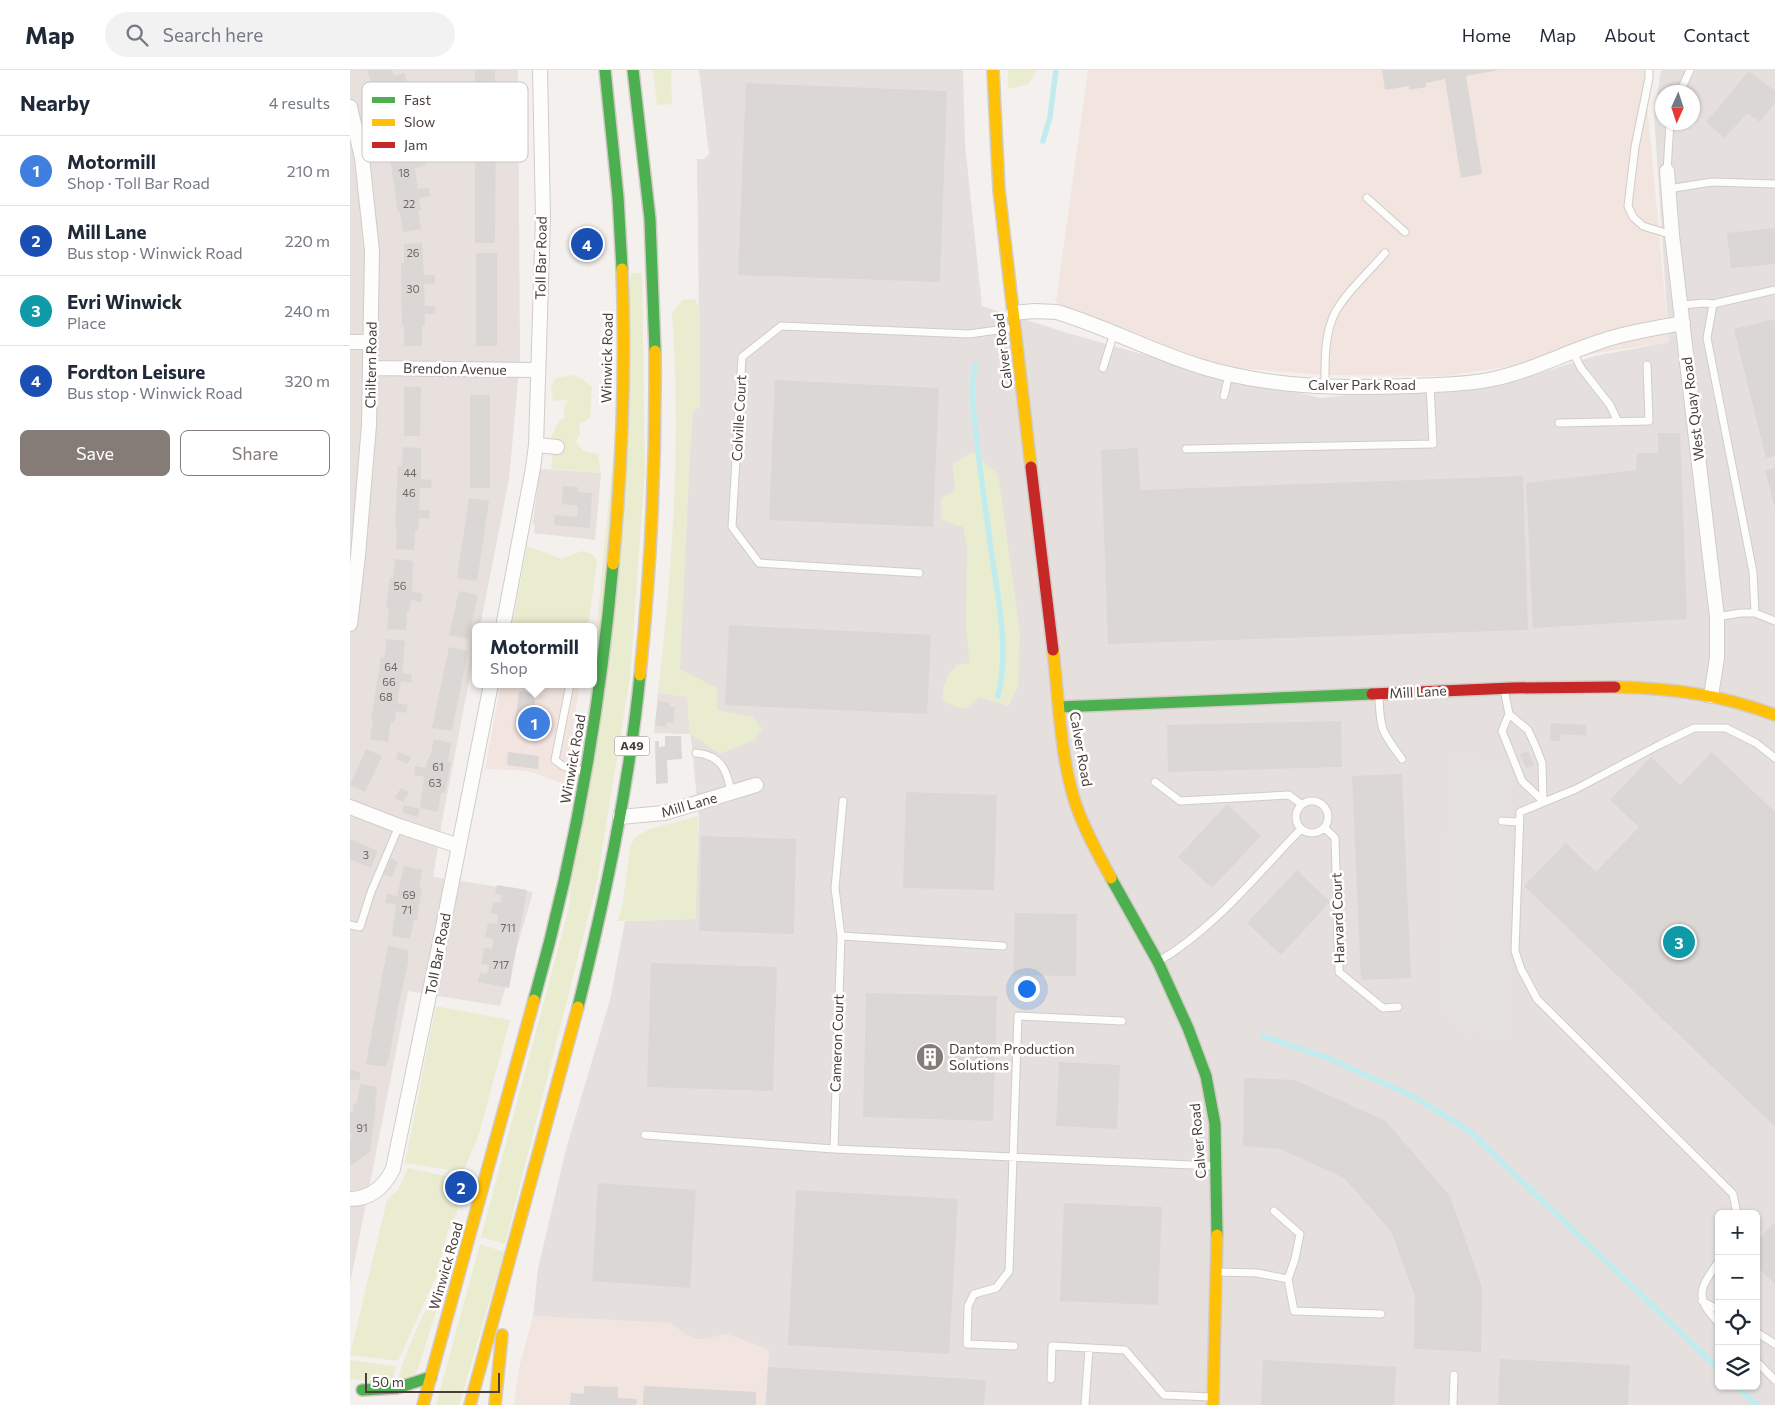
<!DOCTYPE html>
<html lang="en">
<head>
<meta charset="utf-8">
<style>
  :root { --surface:#fff; --page:#f2f2f3; --text:#1f2937; --muted:#747a83; --line:#e0e1e3; --accent:#857c78 }
  body { margin:0; font-family:Commissioner,sans-serif; background:var(--page); color:var(--text) }
  .controls { position:absolute; right:15px; bottom:15px; display:grid; overflow:hidden; border-radius:8px; box-shadow:0 1px 4px #0004 }
  .controls button { width:45px; height:45px; display:grid; place-items:center; padding:0; border:0; border-bottom:1px solid var(--line); background:var(--surface); color:var(--text); font:25px sans-serif }
  .compass { position:absolute; left:1305px; top:15px; width:45px; height:45px; border-radius:50%; background:var(--surface); box-shadow:0 1px 4px #0004; rotate:183deg }
  .scale { position:absolute; left:15px; bottom:12px; width:135px; box-sizing:border-box; padding-left:5px; border:2px solid #4a3e39; border-top:0; font-size:14px; line-height:18px; white-space:nowrap; color:#4a3e39; -webkit-text-stroke:4px #fff; paint-order:stroke }
  .you { position:absolute; left:676px; top:918px; width:18px; height:18px; margin:-12px; border:4px solid #fff; border-radius:50%; background:#1a73e8; box-shadow:0 0 0 8px #1a73e833 }
  .badge { display:grid; place-items:center; width:32px; height:32px; border-radius:50%; background:var(--accent); color:#fff; font-size:16px; font-weight:700 }
  .pin { position:absolute; translate:-50% -50%; border:2px solid #fff; box-shadow:0 1px 5px #0006 }
  .popup { position:absolute; left:122px; top:553px; width:125px; height:65px; box-sizing:border-box; display:grid; place-content:center; border-radius:8px; background:var(--surface); filter:drop-shadow(0 1px 4px #0005); font-size:16px; white-space:nowrap; color:var(--muted) }
  .popup b { font-size:19px; color:var(--text) }
  .popup::after { content:''; position:absolute; left:50%; top:100%; margin-left:-10px; border:10px solid transparent; border-top-color:var(--surface) }
  .list { margin:0; padding:0; list-style:none }
  h2 { display:flex; justify-content:space-between; align-items:center; height:65px; margin:0; padding:0 20px; font-size:21px }
  h2 small { font-size:16px; font-weight:400; color:var(--muted) }
  .list li { display:grid; grid-template-columns:32px 1fr auto; gap:15px; align-items:center; box-sizing:border-box; height:70px; padding:0 20px; border-top:1px solid var(--line) }
  .list b { display:block; font-size:19px; white-space:nowrap }
  .list p { margin:0; font-size:16px; white-space:nowrap; color:var(--muted) }
  .list em { font-size:16px; font-style:normal; color:var(--muted) }
  .actions { display:flex; gap:10px; padding:15px 20px }
  .actions a { flex:1; padding:11px 0; border:1px solid var(--accent); border-radius:8px; text-align:center; font-size:18px; color:var(--accent) }
  .actions .main { background:var(--accent); color:#fff }
  .icon { flex:none; width:28px; height:28px; fill:none; stroke:currentColor; stroke-width:2; stroke-linecap:round; stroke-linejoin:round }
  .map { position:relative; flex:none; width:1425px; height:1335px; overflow:hidden }
  header { display:flex; align-items:center; gap:30px; box-sizing:border-box; height:70px; padding:0 25px; background:var(--surface); border-bottom:1px solid var(--line) }
  header strong { font-size:24px }
  nav { display:flex; gap:28px; margin-inline-start:auto; font-size:18px }
  .search { width:350px; height:45px; background:var(--page); display:flex; align-items:center; gap:12px; box-sizing:border-box; padding:0 18px; border-radius:28px; color:var(--muted); font-size:19px }
  main { display:flex }
  aside { flex:1; background:var(--surface) }
  .map>svg:first-child { display:block }
</style>
</head>
<body>
<header>
<strong>Map</strong>
<div class="search"><svg class="icon" aria-label="search" viewBox="0 0 24 24"><circle cx="10" cy="10" r="6"/><path d="M15 15l6 6"/></svg>Search here</div>
<nav><a>Home</a><a>Map</a><a>About</a><a>Contact</a></nav>
</header>
<main>
<aside>
<h2>Nearby<small>4 results</small></h2>
<ul class="list">
<li><span class="badge" style="background:#3f7fe0">1</span><div><b>Motormill</b><p>Shop · Toll Bar Road</p></div><em>210 m</em></li>
<li><span class="badge" style="background:#1a4fb4">2</span><div><b>Mill Lane</b><p>Bus stop · Winwick Road</p></div><em>220 m</em></li>
<li><span class="badge" style="background:#0f9aa8">3</span><div><b>Evri Winwick</b><p>Place</p></div><em>240 m</em></li>
<li><span class="badge" style="background:#1a4fb4">4</span><div><b>Fordton Leisure</b><p>Bus stop · Winwick Road</p></div><em>320 m</em></li>
</ul>
<div class="actions"><a class="main">Save</a><a>Share</a></div>
</aside>
<div class="map">
<svg width="1425" height="1335" viewBox="0 0 1425 1335">
  <rect width="100%" height="100%" fill="#f3f0ee"/>
  <!-- residential -->
  <path fill="#e7e0dc" d="M0,0H168L170,288L159,409L130,557H125V580L93,746L83,807L183,822L150,936L58,921L0,1214Z
    M190,399L251,403L245,470L184,463L185,457L183,453Z
    M308,622L337,627L340,664L304,663Z"/>
  <!-- commercial -->
  <path fill="#f2e4df" d="M738,0H1294L1319,272L1095,306L975,305L823,293L706,232Z
    M151,614H230L214,714L182,702L168,700L135,699Z
    M183,1246L320,1253L335,1264L356,1269L377,1264L419,1280L415,1335H164L169,1298Z"/>
  <!-- industrial -->
  <path fill="#e5e0de" fill-rule="evenodd" d="M349,0H613L615,74L632,236L721,264L823,293L971,328L1183,305L1245,286L1319,272L1304,44L1311,0H1425V1335H415L419,1280L377,1264L356,1269H347L335,1264L320,1253L183,1246L188,1199L216,1079L260,930L275,851L345,849L349,750L337,627L326,607L343,335L350,331L347,89H354L359,84ZM1312,22H1342V52H1312ZM1369,1144H1406V1316H1369Z"/>
  <!-- green -->
  <path fill="#eaecd0" d="M303,0H321L322,34L307,35Z
    M658,0H687L678,14L658,19Z
    M281,203H292L295,400L280,607L247,812L155,1174L131,1167L219,838Z
    M345,229L350,240V336L342,341L330,599L367,618V640L403,647L412,659L404,670L370,684L340,664L337,627L308,622C323,497 331,368 322,243L333,230Z
    M222,305L233,309L242,318L240,348L229,354L230,364L226,372L233,381L248,384L251,403L201,399L203,382L210,378L201,367L209,351L215,347L213,340L218,330L203,331L201,317L206,308Z
    M622,382L648,404L670,563L668,617L658,636L629,627C615,642 610,640 593,630C591,615 598,605 607,595L620,593L616,560L617,476L613,457L591,450V428L605,421L603,394Z
    M177,476L212,489L232,481L242,484L247,490L238,557H162Z
    M348,746L346,849L268,851L273,832L280,777L285,767L300,759Z
    M86,936L160,950L129,1064L113,1102L55,1093Z
    M58,1098L109,1109L105,1122L108,1125L107,1142L98,1161L85,1209L48,1291L0,1285L37,1130L48,1120Z
    M103,1166L109,1168L68,1298L66,1303L47,1314C59,1262 93,1218 103,1166Z
    M130,1174L154,1182L109,1335H86Z
    M0,1290L46,1296L42,1314L0,1309Z"/>
  <!-- parking -->
  <path fill="#e5e1df" d="M1101,688L1151,691L1162,715L1156,967H1138L1134,958L1115,965L1090,939Z"/>
  <g fill="none" stroke-linecap="round" stroke-linejoin="round">
    <!-- stream -->
    <path stroke="#c1ecef" stroke-width="5.5" d="M693,71L700,47L706,0
      M625,295C620,321 624,345 627,371C631,410 637,448 642,487C649,533 659,581 648,626
      M913,966L978,988L1062,1026L1117,1059L1369,1299
      M1387,1316L1407,1335"/>
  </g>
  <!-- building -->
  <path fill="#dbd7d5" d="M17,0H42L44,6L54,3L57,11L46,15L50,26L47,27L53,45L36,51L30,32L28,33Z
    M125,0H145V21H125Z
    M1032,0H1149L1116,6L1132,104L1111,108L1095,9L1076,13V17L1059,20V16L1035,20Z
    M1399,1L1425,21V33L1410,52L1397,43L1375,68L1356,52Z
    M396,13L597,21L590,212L388,205Z
    M125,34H146L145,173H125Z
    M57,58L63,89L74,87L75,96L65,98L68,119L79,118L80,126L69,128L71,140H68L71,159L53,162L50,143H48L39,81L42,80L39,61Z
    M1425,158V194L1381,198L1377,163Z
    M72,173L74,205H85V213L74,214L75,236H85V244H75V256H72V276H54V256H52L51,193H54V174Z
    M126,183H147V276H126Z
    M1425,249V386L1416,388L1384,259Z
    M425,310L589,318L583,457L419,450Z
    M54,317H71L70,366H54Z
    M120,325H140V418H120Z
    M1308,363H1330L1337,549L1183,558L1176,413L1286,400L1287,383H1308Z
    M53,377L71,378V409L82,410L81,418H70L69,440H80L79,449L69,448L68,460H65L64,480L46,479L47,459H45L48,396H52Z
    M788,378L790,420L1173,406L1178,560L758,574L751,380Z
    M1425,398V436H1424L1415,400Z
    M213,416L228,417V422L242,423L240,458L204,455L205,445L227,447L228,436L212,434Z
    M119,428L139,431L127,511L107,508Z
    M45,489L63,491L62,522L72,523L71,532L61,530L59,541H57L56,560L37,559L39,539H36L38,524L40,508H43Z
    M109,521L128,525L118,569L99,565Z
    M379,555L581,565L577,644L375,635Z
    M37,569L55,571L52,603L62,604L61,613L51,611L47,633L58,635L56,643L46,641L44,653L41,652L38,672L20,669L23,650H21L31,587L34,588Z
    M99,577L118,581L102,661L82,658Z
    M169,621L186,623L182,655L165,653Z
    M308,631L320,633L319,637H325L323,653L317,652L316,657L305,655Z
    M991,651L992,697L818,702L817,655Z
    M1201,653L1237,655L1236,666L1211,664L1210,671H1200Z
    M315,666H331L332,689L317,690L318,713L306,714L305,671H309V677L315,676Z
    M84,669L101,673L98,692H101L95,723H91L88,742L70,738L74,707L64,705L65,696L76,698L78,688H80Z
    M16,679L32,686L15,722L0,715Z
    M1178,681L1184,695L1176,698L1170,684Z
    M48,682L61,687L58,694L46,689Z
    M158,682L189,686L188,699L157,695Z
    M1362,682L1425,742V1057L1174,816L1216,773L1246,802L1289,757L1260,730L1301,687L1330,715Z
    M1052,704L1061,908L1011,910L1002,706Z
    M51,718L59,722L53,732L45,728Z
    M556,722L647,725L644,820L553,818Z
    M877,734L911,766L862,818L828,787Z
    M54,735L70,739L68,747L52,743Z
    M351,766L446,769L444,864L349,861Z
    M0,769L28,781L21,798L0,789Z
    M41,788L48,792L42,807L34,804Z
    M54,796L72,800L69,819H72L67,850H64L60,869L42,866L46,834L35,833L37,824L47,826Z
    M947,800L980,832L931,885L897,853Z
    M147,815L177,820L159,918L128,912L130,903L137,904L139,895L131,894L134,878L142,879L144,869L135,867L138,853L147,854L148,845L141,843L143,832L150,833L152,825L145,824Z
    M665,843L727,844L726,906L663,905Z
    M38,876L59,880L57,889H59L48,937L39,989H38L36,997L16,994Z
    M301,893L427,897L423,1021L297,1017Z
    M516,923L647,926L643,1051L513,1047Z
    M709,992L770,995L767,1059L706,1056Z
    M0,1000L10,1002V1010L0,1009Z
    M894,1008L945,1010L1036,1051L1100,1126L1132,1217L1131,1282L1064,1279L1065,1226L1041,1161L994,1108L930,1079L893,1076Z
    M10,1014L27,1017L25,1036H26L20,1082L0,1096V1071L2,1064H0V1042H3L4,1033H7Z
    M248,1113L346,1120L340,1218L242,1211Z
    M446,1120L608,1129L599,1284L438,1275Z
    M714,1133L812,1137L808,1235L710,1231Z
    M1425,1152V1214L1406,1196V1171Z
    M1150,1289L1280,1295L1278,1335H1148Z
    M913,1290L1046,1297L1044,1335H911Z
    M418,1297L636,1310L634,1335H416Z
    M234,1316L268,1317V1328L287,1329L286,1335H220L221,1323L234,1324Z
    M294,1316L406,1322V1335H293Z"/>
  <g fill="none" stroke-linecap="round" stroke-linejoin="round">
    <defs>
      <path id="lane" d="M1299,0V8L1285,77L1278,136L1283,147L1293,156L1322,165
        M1330,22L1340,0
        M1317,101L1320,52
        M1318,119L1362,112L1425,114
        M1017,128L1055,162
        M1331,235L1354,233L1363,234
        M1223,282L1231,298L1260,335L1268,352
        M753,298L764,263
        M975,317C975,295 974,268 983,247C992,226 1020,201 1035,183
        M874,326L879,304
        M1209,353L1299,351L1297,295
        M836,379L1083,374L1080,315
        M569,503L409,493L382,457L392,287L431,256L619,264L662,258
        M1405,543L1403,502L1357,268L1363,234L1425,220
        M1367,547L1390,543H1405L1425,551
        M220,614L205,690L213,696L232,701
        M1154,619L1159,644L1152,661L1172,711L1193,731
        M1029,627C1030,660 1032,662 1052,689
        M1159,644L1178,660L1185,675L1192,693L1193,731
        M346,683C371,685 377,700 381,722
        M805,712L830,731L939,725L951,734
        M946 747a16 16 0 1 1 32 0a16 16 0 1 1-32 0Z
        M1152,751L1169,752
        M975,758L985,768L989,902L1033,938L1048,937
        M0,855L10,857L21,822L49,756
        M491,866L653,876
        M809,891C864,859 907,804 951,759
        M295,1065L484,1079L864,1096
        M484,1079L491,866L485,818L493,731
        M1387,1144L1383,1124L1187,929L1171,899L1165,881L1170,742L1226,719L1311,674L1344,658H1376L1406,673L1425,688
        M1369,1191C1350,1218 1343,1227 1369,1253
        M867,1202L907,1203L938,1209L945,1189L950,1164L924,1141
        M938,1209L944,1241L1031,1244
        M1352,1231L1369,1240
        M1406,1262L1425,1274
        M664,1276L617,1274L618,1236L624,1224L646,1218L659,1201L668,946L772,951
        M1406,1291L1425,1310
        M701,1309L702,1276L775,1280L814,1325L861,1327
        M735,1335L739,1278
        M1103,1335L1104,1305"/>
      <path id="street" d="M0,37L12,88L22,181L19,355L8,486L0,554
        M1317,101L1322,165L1367,547V588L1361,626
        M663,243L684,241L707,242C756,257 801,281 849,296C916,317 989,319 1059,316C1085,315 1112,315 1138,310C1177,303 1214,283 1252,271C1278,262 1307,258 1333,253
        M0,272H21
        M21,298L188,300
        M186,375L207,377
        M153,557L183,398L186,375L193,147L190,0
        M0,737L49,756L109,776
        M270,747L314,743L406,715
        M0,1129C20,1129 34,1117 43,1099L88,882L141,614"/>
      <path id="fast" d="M255,0L268,127L272,199
        M283,0L300,149L305,281
        M709,637L1022,624
        M761,808L808,892L838,958L856,1006L865,1054L867,1165
        M184,930C224,788 250,642 263,494
        M228,937C255,828 279,717 290,605
        M12,1320L47,1318L81,1307"/>
      <path id="slow" d="M643,0L649,120L681,397
        M263,494C272,396 276,298 272,199
        M703,580C709,631 710,687 726,735C735,761 748,784 761,808
        M290,605C301,497 306,390 305,281
        M1265,617C1322,618 1372,625 1425,645
        M73,1335L184,930
        M120,1335L228,937
        M145,1335L152,1265
        M863,1335L867,1165"/>
      <path id="jam" d="M681,397L703,580
        M1022,624L1162,618L1265,617"/>
    </defs>
    <!-- lane casing -->
    <use href="#lane" stroke="#d0ccca" stroke-width="9"/>
    <!-- street casing -->
    <use href="#street" stroke="#d0ccca" stroke-width="16"/>
    <!-- fast casing -->
    <use href="#fast" stroke="#d3cbc6" stroke-width="14"/>
    <!-- slow casing -->
    <use href="#slow" stroke="#d3cbc6" stroke-width="14"/>
    <!-- jam casing -->
    <use href="#jam" stroke="#d3cbc6" stroke-width="14"/>
    <!-- lane -->
    <use href="#lane" stroke="#fdfdfc" stroke-width="7"/>
    <!-- street -->
    <use href="#street" stroke="#fdfdfc" stroke-width="14"/>
    <!-- fast -->
    <use href="#fast" stroke="#4caf50" stroke-width="11"/>
    <!-- slow -->
    <use href="#slow" stroke="#ffc107" stroke-width="11"/>
    <!-- jam -->
    <use href="#jam" stroke="#c62828" stroke-width="11"/>
  </g>
  <!-- icons -->
  <defs>
    <symbol id="building-disc" viewBox="-11 -11 22 22"><circle r="9.5" fill="#857c78" stroke="#fff"/><path d="M-4-6H4V6H1V3H-1V6H-4ZM-2.5-4.3h1.7v1.8h-1.7ZM.8-4.3h1.7v1.8H.8ZM-2.5-1h1.7V.8h-1.7ZM.8-1h1.7V.8H.8Z" fill="#fff"/></symbol>
  </defs>
  <g fill-rule="evenodd">
    <use href="#building-disc" x="564" y="971" width="32" height="32"/>
  </g>
  <g text-anchor="middle" stroke-width="5" stroke-linejoin="round" paint-order="stroke">
    <!-- number labels -->
    <g font-size="11" fill="#706662">
      <text x="54" y="107">18</text>
      <text x="59" y="138">22</text>
      <text x="63" y="187">26</text>
      <text x="63" y="223">30</text>
      <text x="60" y="407">44</text>
      <text x="59" y="427">46</text>
      <text x="50" y="520">56</text>
      <text x="41" y="601">64</text>
      <text x="39" y="616">66</text>
      <text x="36" y="631">68</text>
      <text x="88" y="701">61</text>
      <text x="85" y="717">63</text>
      <text x="16" y="789">3</text>
      <text x="59" y="829">69</text>
      <text x="57" y="844">71</text>
      <text x="158" y="862">711</text>
      <text x="151" y="899">717</text>
      <text x="12" y="1062">91</text>
    </g>
    <!-- shield labels -->
    <rect fill="#fff" stroke="#807874" stroke-width="1" x="264.5" y="666.5" width="35" height="19" rx="4"/>
    <g font-size="12" font-weight="bold" fill="#4a3e39">
      <text x="282" y="680">A49</text>
    </g>
    <!-- street labels -->
    <g font-size="14" fill="#4a3e39" stroke="#fff">
      <text transform="translate(191 188) rotate(-89)" y="5">Toll Bar Road</text>
      <text transform="translate(653 281) rotate(-97)" y="5">Calver Road</text>
      <text transform="translate(257 288) rotate(-89)" y="5">Winwick Road</text>
      <text transform="translate(21 295) rotate(-89)" y="5">Chiltern Road</text>
      <text transform="translate(105 299) rotate(1)" y="5">Brendon Avenue</text>
      <text x="1012" y="320">Calver Park Road</text>
      <text transform="translate(1343 339) rotate(-97)" y="5">West Quay Road</text>
      <text transform="translate(389 348) rotate(-87)" y="5">Colville Court</text>
      <text transform="translate(1068 622) rotate(-3)" y="5">Mill Lane</text>
      <text transform="translate(731 679) rotate(80)" y="5">Calver Road</text>
      <text transform="translate(223 689) rotate(-80)" y="5">Winwick Road</text>
      <text transform="translate(339 735) rotate(-16)" y="5">Mill Lane</text>
      <text transform="translate(988 848) rotate(-92)" y="5">Harvard Court</text>
      <text transform="translate(88 884) rotate(-79)" y="5">Toll Bar Road</text>
      <text transform="translate(487 973) rotate(-88)" y="5">Cameron Court</text>
      <text transform="translate(848 1071) rotate(-95)" y="5">Calver Road</text>
      <text transform="translate(96 1196) rotate(-74)" y="5">Winwick Road</text>
    </g>
    <!-- poi labels -->
    <g font-size="14" fill="#4a3e39" stroke="#fff" text-anchor="start">
      <text x="599" y="984">Dantom Production<tspan x="599" dy="16">Solutions</tspan></text>
    </g>
  </g>
  <!-- legend -->
  <rect x="12" y="12" width="166" height="80" rx="8" fill="#fff" stroke="#c9c5c4" stroke-width="1"/>
  <rect x="22" y="27" width="23" height="6" fill="#4caf50"/>
  <rect x="22" y="49" width="23" height="7" fill="#ffc107"/>
  <rect x="22" y="72" width="23" height="6" fill="#c62828"/>
  <g font-size="14" fill="#4a3e39">
    <text x="54" y="35">Fast</text>
    <text x="54" y="57">Slow</text>
    <text x="54" y="80">Jam</text>
  </g>
</svg>
<div class="controls">
<button>+</button>
<button>−</button>
<button><svg class="icon" aria-label="locate" viewBox="0 0 24 24"><circle cx="12" cy="12" r="6"/><path d="M12 2v4M12 18v4M2 12h4M18 12h4"/></svg></button>
<button><svg class="icon" aria-label="layers" viewBox="0 0 24 24"><path d="M12 4l9 5-9 5-9-5zM3 14l9 5 9-5"/></svg></button>
</div>
<svg class="compass" viewBox="-18 -18 36 36"><path d="M0-13l5 13h-10z" fill="#e53935"/><path d="M0 13l5-13h-10z" fill="#747a83"/></svg>
<div class="scale">50 m</div>
<div class="you"></div>
<div class="pin badge" style="left:184px;top:653px;background:#3f7fe0">1</div>
<div class="popup"><b>Motormill</b>Shop</div>
<div class="pin badge" style="left:111px;top:1117px;background:#1a4fb4">2</div>
<div class="pin badge" style="left:1329px;top:872px;background:#0f9aa8">3</div>
<div class="pin badge" style="left:237px;top:174px;background:#1a4fb4">4</div>
</div>
</main>
</body>
</html>
